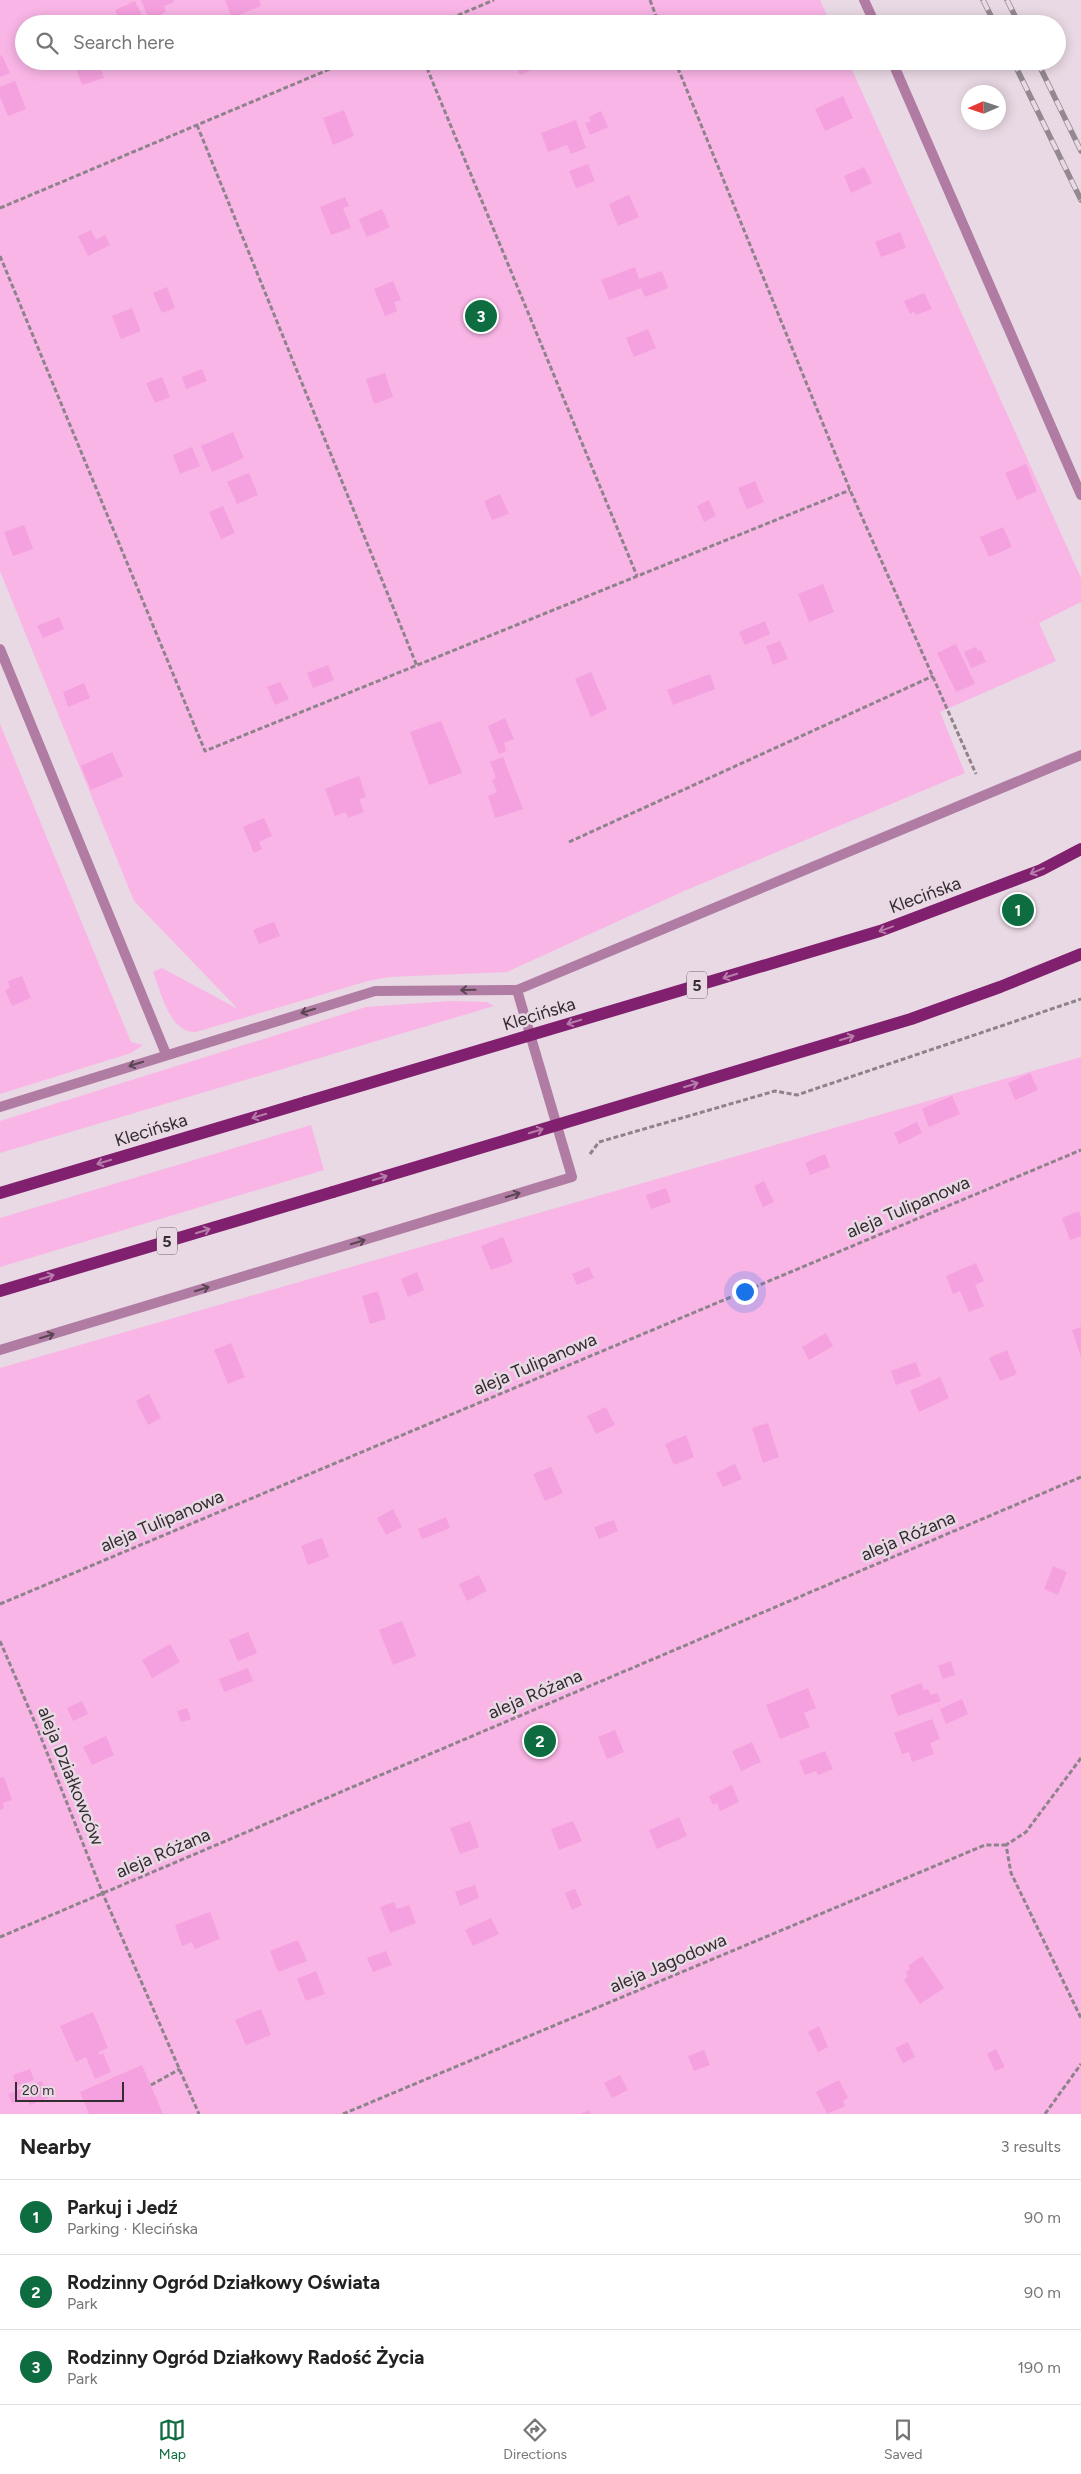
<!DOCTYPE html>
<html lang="en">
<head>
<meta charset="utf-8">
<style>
  :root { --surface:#fff; --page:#f6f6f6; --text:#222; --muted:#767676; --line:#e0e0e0; --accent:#0e6c41 }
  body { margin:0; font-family:Figtree,sans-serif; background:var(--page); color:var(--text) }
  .compass { position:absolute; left:961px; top:85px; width:45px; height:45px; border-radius:50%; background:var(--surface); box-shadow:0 2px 12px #0003; rotate:267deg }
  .scale { position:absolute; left:15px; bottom:12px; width:109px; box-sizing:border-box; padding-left:5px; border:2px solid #332d31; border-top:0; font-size:14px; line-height:18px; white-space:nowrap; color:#332d31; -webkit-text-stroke:4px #e9d9e4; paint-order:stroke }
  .you { position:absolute; left:744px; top:1291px; width:18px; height:18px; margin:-12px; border:4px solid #fff; border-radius:50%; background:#1a73e8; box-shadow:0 0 0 8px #1a73e833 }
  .badge { display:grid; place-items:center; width:32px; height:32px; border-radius:50%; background:var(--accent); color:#fff; font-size:16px; font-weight:700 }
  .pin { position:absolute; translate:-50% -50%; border:2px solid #fff; box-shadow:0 1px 5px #0006 }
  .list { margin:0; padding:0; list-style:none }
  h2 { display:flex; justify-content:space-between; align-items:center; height:65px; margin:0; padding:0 20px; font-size:21px }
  h2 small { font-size:16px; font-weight:400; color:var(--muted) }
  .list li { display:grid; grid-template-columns:32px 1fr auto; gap:15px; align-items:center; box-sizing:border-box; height:75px; padding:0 20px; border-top:1px solid var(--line) }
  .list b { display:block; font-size:19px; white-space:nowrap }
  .list p { margin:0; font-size:16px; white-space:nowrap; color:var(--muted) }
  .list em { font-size:16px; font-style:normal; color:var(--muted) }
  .icon { flex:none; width:28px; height:28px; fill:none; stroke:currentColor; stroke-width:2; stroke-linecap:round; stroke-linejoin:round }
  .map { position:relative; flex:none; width:1081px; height:2114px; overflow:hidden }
  .search { position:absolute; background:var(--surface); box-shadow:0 2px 12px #0003; left:15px; right:15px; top:15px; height:55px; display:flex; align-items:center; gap:12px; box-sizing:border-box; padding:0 18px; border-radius:28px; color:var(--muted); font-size:19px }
  .sheet { height:290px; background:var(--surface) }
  nav { display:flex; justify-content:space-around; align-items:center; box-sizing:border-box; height:70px; border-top:1px solid var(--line); background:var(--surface); font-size:14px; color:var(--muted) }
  nav a { display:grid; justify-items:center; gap:2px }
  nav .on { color:var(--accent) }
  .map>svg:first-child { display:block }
</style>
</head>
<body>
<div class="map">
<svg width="1081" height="2114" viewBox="0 0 1081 2114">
  <rect width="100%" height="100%" fill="#e9d9e4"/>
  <!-- green -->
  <path fill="#f9b5e6" d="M0,0H820L831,24H24V61H848L1081,578V602L1039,623L1056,661L940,712L965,773L684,891L507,972L389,977L368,981L196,1032C170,1034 161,992 153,972L162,968L238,1009L134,901L0,571Z
    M0,724L131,1042L143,1045L131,1053L0,1094Z
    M450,1001L487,1002L494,1006L0,1153V1121L366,1007Z
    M1081,1057V2114H0V1368Z
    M311,1125L324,1170L0,1267V1218Z"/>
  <!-- building -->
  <path fill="#f5a0df" d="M141,0H173L174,2L164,6L166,12L161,14L165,24H151Z
    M225,0H259L261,6L232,18Z
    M135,1L144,20L136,24H121L115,10Z
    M2,55L10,73L0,77V56Z
    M84,61H98L104,78L82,85L75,66Z
    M513,61H535L538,67L520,75Z
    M15,81L26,109L8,116L0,97V87Z
    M843,96L853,118L825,131L815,109Z
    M344,110L354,136L333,145L323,118Z
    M601,111L608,127L590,135L585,123L591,121L589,117Z
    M576,120L586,148L571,154L567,145L548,152L541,133Z
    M588,164L595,181L576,188L569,171Z
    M864,167L872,183L851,193L844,176Z
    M629,195L639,217L618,226L609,204Z
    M345,197L349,206L343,208L351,228L331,235L320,207Z
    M382,209L390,227L367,237L359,219Z
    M91,230L96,240L105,235L110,245L88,256L78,236Z
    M900,232L906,248L881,257L875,242Z
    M635,267L639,279L662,271L668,288L645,297L641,288L609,300L601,280Z
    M393,281L401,300L394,302L397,311L385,316L374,289Z
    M167,287L175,308L162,313L153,293Z
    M924,293L932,309L916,315L914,311L910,314L904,301Z
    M132,308L141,331L121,339L112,316Z
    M648,329L656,348L634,357L626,338Z
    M202,369L207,381L186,389L182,377Z
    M385,373L393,397L374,404L366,379Z
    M162,377L170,397L155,403L146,383Z
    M233,432L244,458L212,472L201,446Z
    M192,447L200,466L180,474L173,455Z
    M1026,464L1037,491L1017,500L1005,473Z
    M249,473L258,495L237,504L227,482Z
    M755,481L764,502L747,509L738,488Z
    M500,494L509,514L492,520L484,501Z
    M709,500L716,516L704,522L697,506Z
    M223,506L235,533L221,539L209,512Z
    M24,525L33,549L13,556L4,532Z
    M1003,527L1012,547L989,557L980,537Z
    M823,584L834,612L809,622L798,594Z
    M59,617L64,629L43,638L37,626Z
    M765,621L770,634L745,645L739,632Z
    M780,641L788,659L773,665L766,646Z
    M956,644L975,684L956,692L937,653Z
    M976,647L978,651L981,650L986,662L971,668L964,652Z
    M328,665L334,680L313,688L307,673Z
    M591,672L607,709L591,717L575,679Z
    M710,674L715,689L673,705L667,690Z
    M280,682L289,699L275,705L267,687Z
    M84,683L90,698L68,707L63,692Z
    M505,718L514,739L504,743L506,751L499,754L488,726Z
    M441,721L462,773L429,785L410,732Z
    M112,752L123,776L91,790L81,766Z
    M503,757L523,809L495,818L488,796L497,792L492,780L496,778L490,762Z
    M359,776L366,797L359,799L364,812L348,818L346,812L335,816L325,789Z
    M264,818L272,836L259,842L262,849L254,853L243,827Z
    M274,922L280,936L259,944L253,930Z
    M22,976L31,998L12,1006L5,990L10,988L8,981Z
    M1030,1073L1038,1090L1015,1100L1008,1083Z
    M952,1096L960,1114L929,1127L922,1109Z
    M917,1122L922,1133L899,1144L894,1133Z
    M825,1154L830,1167L810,1175L805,1163Z
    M764,1181L774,1202L763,1207L754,1186Z
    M666,1188L671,1202L651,1209L646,1195Z
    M1079,1211L1081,1218V1236L1070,1240L1062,1218Z
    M503,1237L513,1262L491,1270L481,1246Z
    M976,1263L984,1281L975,1285L984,1306L969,1312L960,1291L953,1294L946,1276Z
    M589,1267L594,1278L577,1285L572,1274Z
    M417,1272L424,1290L408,1297L401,1279Z
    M378,1291L386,1319L370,1324L362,1296Z
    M1081,1327V1357L1072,1330Z
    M826,1333L833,1346L809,1360L802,1347Z
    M231,1343L245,1377L228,1384L214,1350Z
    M1007,1350L1017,1374L1000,1381L989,1358Z
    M916,1362L921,1376L896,1385L891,1371Z
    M940,1377L949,1398L919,1412L910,1391Z
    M149,1394L161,1418L148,1425L136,1401Z
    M606,1407L615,1425L596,1434L587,1416Z
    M768,1423L779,1457L763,1463L752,1428Z
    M686,1435L694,1457L674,1465L665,1444Z
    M735,1464L742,1479L723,1487L716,1473Z
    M551,1467L563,1493L545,1501L533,1474Z
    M393,1509L402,1527L386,1535L377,1518Z
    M446,1517L450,1528L422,1539L418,1529Z
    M614,1520L618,1531L599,1539L594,1527Z
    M322,1538L329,1557L308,1565L301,1546Z
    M1053,1566L1067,1572L1058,1595L1044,1589Z
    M479,1575L487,1591L467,1601L459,1584Z
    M402,1621L416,1656L393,1665L379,1630Z
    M248,1632L257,1653L238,1661L229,1640Z
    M170,1644L180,1662L152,1678L142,1660Z
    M951,1661L955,1675L943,1679L938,1666Z
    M248,1668L253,1681L224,1692L219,1679Z
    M921,1683L924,1690L928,1689L931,1695L937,1693L941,1701L898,1716L890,1695Z
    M808,1688L816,1708L804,1713L810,1727L780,1739L766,1705Z
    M962,1699L968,1714L946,1724L940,1709Z
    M82,1701L88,1714L73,1721L67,1708Z
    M187,1708L191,1719L181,1722L177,1711Z
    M932,1719L940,1739L930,1743L934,1754L912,1762L909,1752L902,1754L894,1733Z
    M615,1730L624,1752L607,1759L598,1737Z
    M106,1736L114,1755L92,1765L83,1747Z
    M752,1742L761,1762L741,1771L732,1751Z
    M825,1751L833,1769L818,1775L816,1771L805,1775L799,1761Z
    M4,1777L12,1800L3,1803L4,1808L0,1810V1778Z
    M732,1785L739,1802L720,1811L717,1803L713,1805L709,1796Z
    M679,1817L687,1836L657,1849L649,1830Z
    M470,1821L479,1847L460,1854L450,1828Z
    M573,1821L582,1841L559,1850L551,1829Z
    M475,1885L479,1898L460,1906L455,1892Z
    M575,1889L582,1905L572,1910L565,1893Z
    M394,1902L397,1909L409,1905L416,1923L390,1933L380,1907Z
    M210,1912L220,1939L195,1949L192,1942L182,1946L175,1925Z
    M491,1918L499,1934L473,1946L465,1930Z
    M298,1940L307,1961L278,1972L270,1951Z
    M386,1951L392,1965L373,1972L367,1958Z
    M922,1956L944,1988L920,2004L904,1980L908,1976L906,1972L910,1969L908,1966Z
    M316,1971L325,1994L306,2001L297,1979Z
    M261,2009L271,2035L246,2045L235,2020Z
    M93,2012L108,2048L98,2052L100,2055L103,2053L111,2072L95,2079L86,2057L76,2062L60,2026Z
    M819,2026L828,2047L818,2052L808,2032Z
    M908,2042L915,2057L903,2063L895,2048Z
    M996,2049L1005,2067L995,2071L987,2054Z
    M704,2050L710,2065L694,2071L688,2056Z
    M142,2065L163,2114H89L80,2092Z
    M30,2069L34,2080L16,2086L13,2075Z
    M620,2075L628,2090L612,2098L604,2083Z
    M839,2080L848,2098L843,2101L845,2106L827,2114L816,2092Z
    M42,2081L48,2098L30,2105L28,2100L12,2103L8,2094Z
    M589,2110L591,2114H580Z"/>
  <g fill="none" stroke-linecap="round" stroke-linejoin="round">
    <!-- path -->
    <path stroke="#8e838b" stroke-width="3" stroke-dasharray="5 2.5" stroke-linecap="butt" d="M650,0L659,24
      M437,24L494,0
      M424,61L637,576
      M675,61L850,490L976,774
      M197,125L417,666
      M0,208L349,61
      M0,256L205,751L850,490
      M569,842L933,676
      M590,1154L599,1142L775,1091L797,1095L1081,999
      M0,1604L1081,1150
      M0,1641L36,1725L103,1894L199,2114
      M1081,1758L1026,1832L1006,1845L1011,1873L1081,2018
      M0,1937L1081,1477
      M151,2085L180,2069
      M343,2114L985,1845H1006
      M1045,2114L1081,2064"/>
    <!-- lane -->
    <path stroke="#b17ca3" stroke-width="10" d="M864,0L875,24
      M892,61L1081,495
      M0,649L166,1054"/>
    <!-- street -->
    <path stroke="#b17ca3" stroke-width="10" d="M0,1107L375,991L517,990L1081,755
      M0,1350L572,1177L517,990"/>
    <!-- primary -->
    <path stroke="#822070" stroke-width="12" d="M0,1193L306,1102
      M0,1291L333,1192"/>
    <defs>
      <path id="rail" d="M983,0L995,24
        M1007,0L1019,24
        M1013,61L1081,200
        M1037,61L1081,151"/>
    </defs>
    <!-- rail casing -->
    <use href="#rail" stroke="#958991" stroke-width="5.5"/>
    <!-- rail -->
    <use href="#rail" stroke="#e9d9e4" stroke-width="4" stroke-dasharray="11" stroke-linecap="butt"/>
    <!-- primary-bridge -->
    <path stroke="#822070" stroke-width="12" d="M306,1102L880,931L1041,870L1081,849
      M333,1192L911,1019L1000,987L1081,954"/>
  </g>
  <!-- one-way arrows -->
  <defs><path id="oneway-shaft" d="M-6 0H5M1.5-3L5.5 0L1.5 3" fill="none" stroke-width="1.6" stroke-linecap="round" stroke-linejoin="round" transform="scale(1.25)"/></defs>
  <g stroke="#b67caa">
    <use href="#oneway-shaft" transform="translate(1037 871) rotate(157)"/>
    <use href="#oneway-shaft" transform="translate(886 929) rotate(160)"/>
    <use href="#oneway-shaft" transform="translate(730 976) rotate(163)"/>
    <use href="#oneway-shaft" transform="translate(574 1022) rotate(163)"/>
    <use href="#oneway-shaft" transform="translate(847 1038) rotate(-17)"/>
    <use href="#oneway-shaft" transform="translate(691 1085) rotate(-17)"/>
    <use href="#oneway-shaft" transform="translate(259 1116) rotate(163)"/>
    <use href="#oneway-shaft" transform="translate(536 1131) rotate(-17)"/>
    <use href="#oneway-shaft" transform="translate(104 1162) rotate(163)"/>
    <use href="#oneway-shaft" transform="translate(380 1178) rotate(-17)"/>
    <use href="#oneway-shaft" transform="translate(203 1231) rotate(-17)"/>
    <use href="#oneway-shaft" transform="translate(47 1277) rotate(-17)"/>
  </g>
  <g stroke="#594553">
    <use href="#oneway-shaft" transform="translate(468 990) rotate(179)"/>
    <use href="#oneway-shaft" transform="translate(308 1011) rotate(163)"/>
    <use href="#oneway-shaft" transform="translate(136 1064) rotate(163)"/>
    <use href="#oneway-shaft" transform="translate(513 1195) rotate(-17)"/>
    <use href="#oneway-shaft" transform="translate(358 1242) rotate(-17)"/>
    <use href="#oneway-shaft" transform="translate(202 1289) rotate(-17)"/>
    <use href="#oneway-shaft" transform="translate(47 1336) rotate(-17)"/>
  </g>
  <g text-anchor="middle" stroke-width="5" stroke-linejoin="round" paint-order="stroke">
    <!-- shield labels -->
    <g fill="#e9d9e4" stroke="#6a6167" stroke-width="1">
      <rect x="687" y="971.5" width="20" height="27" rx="4"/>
      <rect x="157" y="1227.5" width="20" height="27" rx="4"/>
    </g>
    <g font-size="16" font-weight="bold" fill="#332d31">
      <text x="697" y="991">5</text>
      <text x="167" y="1247">5</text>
    </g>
    <!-- street labels -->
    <g font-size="18" fill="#332d31" stroke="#e9d9e4">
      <text transform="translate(925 895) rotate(-20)" y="6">Klecińska</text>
      <text transform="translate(539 1014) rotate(-17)" y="6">Klecińska</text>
      <text transform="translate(151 1130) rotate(-17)" y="6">Klecińska</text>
      <text transform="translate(908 1207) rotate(-23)" y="6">aleja Tulipanowa</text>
      <text transform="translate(535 1364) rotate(-23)" y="6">aleja Tulipanowa</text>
      <text transform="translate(162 1521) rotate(-23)" y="6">aleja Tulipanowa</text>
      <text transform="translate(908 1536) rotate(-23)" y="6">aleja Różana</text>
      <text transform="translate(535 1694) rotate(-23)" y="6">aleja Różana</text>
      <text transform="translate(71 1776) rotate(68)" y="6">aleja Działkowców</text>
      <text transform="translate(163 1853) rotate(-23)" y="6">aleja Różana</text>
      <text transform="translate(668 1963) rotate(-23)" y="6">aleja Jagodowa</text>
    </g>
  </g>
</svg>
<svg class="compass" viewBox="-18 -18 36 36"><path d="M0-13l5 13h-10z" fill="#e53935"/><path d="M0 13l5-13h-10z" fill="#767676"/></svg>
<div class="scale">20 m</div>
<div class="you"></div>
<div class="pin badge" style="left:1018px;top:910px">1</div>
<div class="pin badge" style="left:540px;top:1741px">2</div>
<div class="pin badge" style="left:481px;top:316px">3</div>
<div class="search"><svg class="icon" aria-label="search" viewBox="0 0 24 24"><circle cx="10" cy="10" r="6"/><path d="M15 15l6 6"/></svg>Search here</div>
</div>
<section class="sheet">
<h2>Nearby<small>3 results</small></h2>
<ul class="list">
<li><span class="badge">1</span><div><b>Parkuj i Jedź</b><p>Parking · Klecińska</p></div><em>90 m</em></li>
<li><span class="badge">2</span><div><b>Rodzinny Ogród Działkowy Oświata</b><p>Park</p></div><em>90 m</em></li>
<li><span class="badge">3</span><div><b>Rodzinny Ogród Działkowy Radość Życia</b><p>Park</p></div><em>190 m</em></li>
</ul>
</section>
<nav>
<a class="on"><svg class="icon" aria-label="map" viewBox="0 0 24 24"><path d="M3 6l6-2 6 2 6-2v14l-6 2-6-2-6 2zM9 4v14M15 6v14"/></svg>Map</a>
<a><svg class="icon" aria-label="directions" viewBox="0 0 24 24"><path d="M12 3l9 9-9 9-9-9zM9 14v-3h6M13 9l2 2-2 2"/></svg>Directions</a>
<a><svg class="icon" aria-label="saved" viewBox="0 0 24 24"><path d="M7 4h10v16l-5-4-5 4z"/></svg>Saved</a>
</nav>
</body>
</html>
